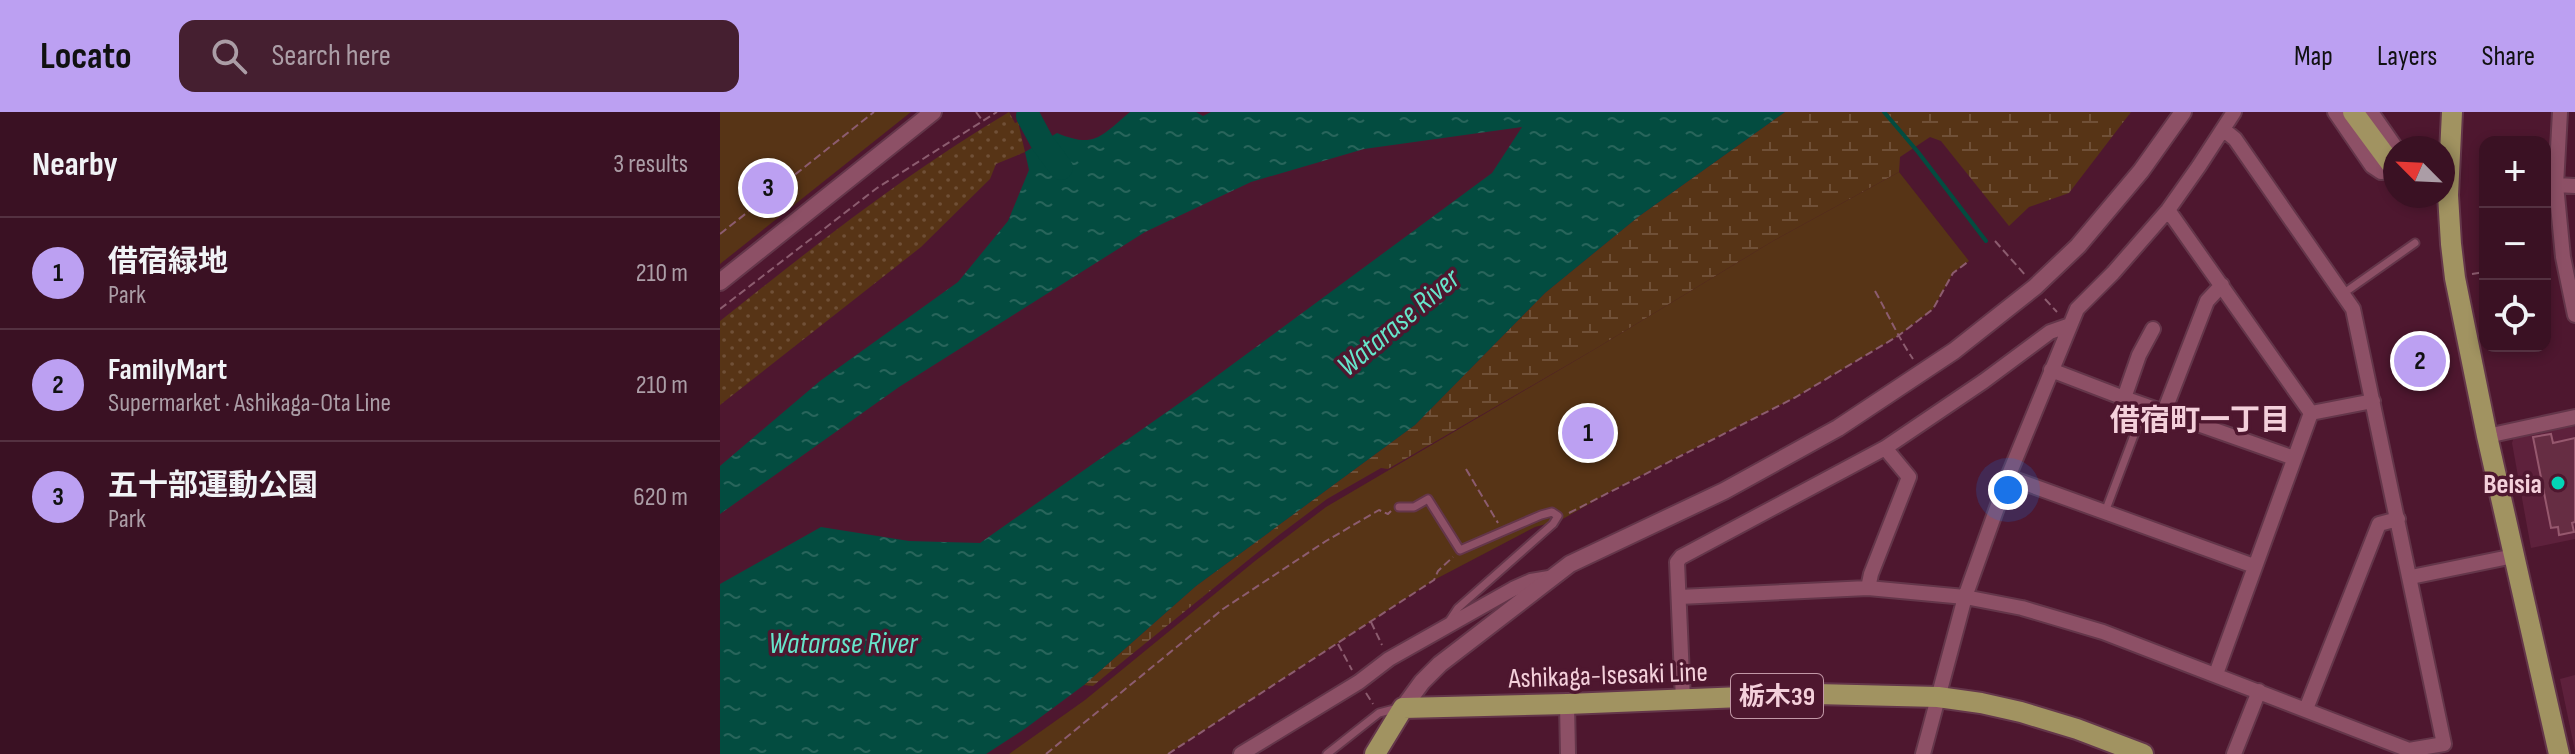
<!DOCTYPE html>
<html lang="en">
<head>
<meta charset="utf-8">
<style>
  :root { --surface:#3a1123; --page:#451f30; --text:#f1f3f6; --muted:#ab9da6; --line:#543141; --accent:#bca0f2 }
  body { margin:0; font-family:"Sofia Sans Condensed","Noto Sans JP",sans-serif; background:var(--page); color:var(--text) }
  .controls { position:absolute; right:24px; top:24px; display:grid; overflow:hidden; border-radius:16px; box-shadow:0 4px 12px #0003 }
  .controls button { width:72px; height:72px; display:grid; place-items:center; padding:0; border:0; border-bottom:2px solid var(--line); background:var(--surface); color:var(--text); font:40px sans-serif }
  .compass { position:absolute; left:1663px; top:24px; width:72px; height:72px; border-radius:50%; background:var(--surface); box-shadow:0 4px 12px #0003; rotate:294deg }
  .you { position:absolute; left:1288px; top:378px; width:28px; height:28px; margin:-20px; border:6px solid #fff; border-radius:50%; background:#1a73e8; box-shadow:0 0 0 12px #1a73e833 }
  .badge { display:grid; place-items:center; width:52px; height:52px; border-radius:50%; background:var(--accent); color:#111; font-size:26px; font-weight:700 }
  .pin { position:absolute; translate:-50% -50%; border:4px solid #fff; box-shadow:0 2px 8px #0006 }
  .list { margin:0; padding:0; list-style:none }
  h2 { display:flex; justify-content:space-between; align-items:center; height:104px; margin:0; padding:0 32px; font-size:34px }
  h2 small { font-size:26px; font-weight:400; color:var(--muted) }
  .list li { display:grid; grid-template-columns:52px 1fr auto; gap:24px; align-items:center; box-sizing:border-box; height:112px; padding:0 32px; border-top:2px solid var(--line) }
  .list b { display:block; font-size:30px; white-space:nowrap }
  .list p { margin:0; font-size:26px; white-space:nowrap; color:var(--muted) }
  .list em { font-size:26px; font-style:normal; color:var(--muted) }
  .icon { flex:none; width:44px; height:44px; fill:none; stroke:currentColor; stroke-width:2; stroke-linecap:round; stroke-linejoin:round }
  .map { position:relative; flex:none; width:1855px; height:642px; overflow:hidden }
  header { display:flex; align-items:center; gap:48px; box-sizing:border-box; height:112px; padding:0 40px; background:var(--accent); color:#111 }
  header strong { font-size:38px }
  nav { display:flex; gap:44px; margin-inline-start:auto; font-size:28px }
  .search { width:560px; height:72px; background:var(--page); display:flex; align-items:center; gap:20px; box-sizing:border-box; padding:0 28px; border-radius:16px; color:var(--muted); font-size:30px }
  main { display:flex }
  aside { flex:1; background:var(--surface) }
  .map>svg:first-child { display:block }
</style>
</head>
<body>
<header>
<strong>Locato</strong>
<div class="search"><svg class="icon" aria-label="search" viewBox="0 0 24 24"><circle cx="10" cy="10" r="6"/><path d="M15 15l6 6"/></svg>Search here</div>
<nav><a>Map</a><a>Layers</a><a>Share</a></nav>
</header>
<main>
<aside>
<h2>Nearby<small>3 results</small></h2>
<ul class="list">
<li><span class="badge">1</span><div><b>借宿緑地</b><p>Park</p></div><em>210 m</em></li>
<li><span class="badge">2</span><div><b>FamilyMart</b><p>Supermarket · Ashikaga-Ota Line</p></div><em>210 m</em></li>
<li><span class="badge">3</span><div><b>五十部運動公園</b><p>Park</p></div><em>620 m</em></li>
</ul>
</aside>
<div class="map">
<svg width="1855" height="642" viewBox="0 0 1855 642">
  <defs>
    <pattern id="grass-dots" width="8" height="8" patternUnits="userSpaceOnUse" patternTransform="scale(2)"><rect width="8" height="8" fill="#573416"/><path d="M2 2h.1M6 6h.1" fill="none" stroke="#705037" stroke-width="1.8" stroke-linecap="round"/></pattern>
    <pattern id="wetland-marsh" width="20" height="14" patternUnits="userSpaceOnUse" patternTransform="scale(2)"><rect width="20" height="14" fill="#573416"/><path d="M1 5h8M5 5V1M11 12h8M15 12V8" fill="none" stroke="#705037"/></pattern>
    <pattern id="water-ripples" width="26" height="14" patternUnits="userSpaceOnUse" patternTransform="scale(2)"><rect width="26" height="14" fill="#034c40"/><path d="M2 4q2-2 4 0t4 0M15 11q2-2 4 0t4 0" fill="none" stroke="#28655b"/></pattern>
  </defs>
  <rect width="100%" height="100%" fill="#4e172f"/>
  <!-- built -->
  <path fill="#5e213c" d="M1855,314V427L1811,436L1792,331L1794,325Z
    M1855,563V639L1840,567Z"/>
  <!-- grass -->
  <path fill="url(#grass-dots)" d="M289,0L295,11L298,10L305,40L276,52L270,67L201,135L0,293V209C93,135 186,61 289,0Z"/>
  <!-- wetland -->
  <path fill="url(#wetland-marsh)" d="M1065,0H1411L1349,81L1309,95L1289,114L1221,29L1210,25L1180,45L1179,60L1053,129L875,237L668,357L661,356L607,387L559,423L385,564L373,574L364,573L476,474L695,313L825,181L918,105Z"/>
  <!-- park -->
  <path fill="#573416" d="M0,0H191L0,152Z
    M1179,60L1249,149L1233,161L1213,197L1178,224L1076,285L904,372L841,408L815,415L714,468L448,642H289L365,588L535,449L606,395L875,237L1053,129Z"/>
  <!-- water -->
  <path fill="url(#water-ripples)" d="M410,0H476L483,4L491,0H1065L918,105L825,181L695,313L476,474L364,573L306,616L266,642H0V472L101,415L189,429L260,431L471,283L772,61L802,15L644,37L531,70L425,120L179,275L0,402V354L100,269L238,170L288,109L309,58L305,40L337,21C375,37 381,24 410,0Z"/>
  <g fill="none" stroke-linecap="round" stroke-linejoin="round">
    <!-- stream -->
    <path stroke="#034c40" stroke-width="4" d="M1164,0L1198,40L1266,129"/>
    <!-- river -->
    <path stroke="#034c40" stroke-width="24" d="M308,4L322,30L341,56"/>
  </g>
  <!-- building -->
  <path fill="#662d43" stroke="#96586e" stroke-width="2" d="M1706,228L1716,272L1695,277L1685,232Z
    M1831,322L1833,331L1855,326V410L1852,411L1854,420L1839,423L1838,415L1831,416L1813,325Z"/>
  <g fill="none" stroke-linecap="round" stroke-linejoin="round">
    <defs>
      <path id="service" d="M1624,181L1695,131
        M679,395H694L708,387L740,438L821,403L832,400L838,404L833,412L738,496L730,508
        M1385,400L1425,294
        M607,642L659,601L678,596"/>
      <path id="minor" d="M1615,0L1652,54L1661,60L1675,58
        M1651,0L1676,36
        M1840,0L1836,73L1843,145L1855,203
        M1836,73L1855,74
        M1448,98L1591,301
        M1331,258L1404,286L1574,346
        M1404,286L1419,243L1433,217
        M1444,300L1487,189L1502,173
        M1767,324L1855,305
        M1288,365L1534,454
        M1691,465L1794,444
        M1148,476L1151,462L1189,365L1165,336
        M959,485L1148,476L1245,485L1302,496L1383,520L1689,638L1724,632L1633,197L1515,27L1504,18
        M1496,562L1591,301L1653,289
        M963,588L957,450L961,445L1165,336L1264,269L1330,220L1350,213
        M847,592L848,642
        M1586,597L1659,412L1678,407
        M521,642L639,570L669,547L793,477L811,469L829,466
        M1203,642L1245,485L1288,365L1357,197L1393,161L1448,98L1479,54L1514,0
        M1514,642L1539,579"/>
      <path id="tertiary" d="M0,170L213,0
        M683,596L702,570L720,552L850,452L1004,379L1118,316L1234,239L1315,175L1358,134L1421,59L1463,0"/>
      <path id="primary" d="M1633,0L1675,57
        M1732,0L1728,83L1731,132L1735,166L1767,324L1839,642
        M655,642L683,596L847,592L1096,582L1218,585L1261,591L1301,600L1357,617L1423,642"/>
    </defs>
    <!-- service casing -->
    <use href="#service" stroke="#64364a" stroke-width="11"/>
    <!-- minor casing -->
    <use href="#minor" stroke="#64364a" stroke-width="18"/>
    <!-- tertiary casing -->
    <use href="#tertiary" stroke="#64364a" stroke-width="20"/>
    <!-- primary casing -->
    <use href="#primary" stroke="#64364a" stroke-width="24"/>
    <!-- path -->
    <path stroke="#8c5c6f" stroke-width="2" stroke-dasharray="8 4" stroke-linecap="butt" d="M256,0L262,8
      M0,122L154,0
      M1275,129L1306,164
      M1752,162L1765,160
      M1155,179C1168,202 1178,225 1193,247
      M1325,187L1337,200
      M0,197L157,76L277,0
      M746,357L778,411
      M849,401L1076,285L1178,224L1213,197L1233,161L1249,149
      M651,510L662,533
      M618,532L632,558
      M646,581L653,592
      M326,642L503,497L606,429L659,398L668,402L671,399
      M448,642L714,468L718,459L733,445"/>
    <!-- service -->
    <use href="#service" stroke="#8d5066" stroke-width="7"/>
    <!-- minor -->
    <use href="#minor" stroke="#8d5066" stroke-width="14"/>
    <!-- tertiary -->
    <use href="#tertiary" stroke="#8d5066" stroke-width="16"/>
    <!-- primary -->
    <use href="#primary" stroke="#a19361" stroke-width="20"/>
  </g>
  <!-- markers -->
  <circle fill="#03d5b6" stroke="#4e172f" stroke-width="3" cx="1838" cy="371" r="8"/>
  <g text-anchor="middle" stroke-width="7" stroke-linejoin="round" paint-order="stroke">
    <!-- shield labels -->
    <rect fill="#4e172f" stroke="#c298a7" stroke-width="2" x="1011" y="562" width="92" height="44" rx="6"/>
    <g font-size="26" font-weight="bold" fill="#f4d0db">
      <text x="1057" y="593">栃木39</text>
    </g>
    <!-- poi labels -->
    <g font-size="28" font-weight="bold" fill="#f4d0db" stroke="#4e172f" text-anchor="end">
      <text x="1822" y="381">Beisia</text>
    </g>
    <!-- street labels -->
    <g font-size="28" fill="#f4d0db" stroke="#4e172f">
      <text transform="translate(888 562) rotate(-2)" y="10">Ashikaga-Isesaki Line</text>
    </g>
    <!-- water labels -->
    <g font-size="30" font-style="italic" fill="#66e5ca" stroke="#4e172f">
      <text transform="translate(678 210) rotate(-40)" y="10">Watarase River</text>
      <text x="123" y="541">Watarase River</text>
    </g>
    <!-- neighbourhood labels -->
    <g font-size="30" font-weight="bold" fill="#f4d0db" stroke="#4e172f">
      <text x="1480" y="318">借宿町一丁目</text>
    </g>
  </g>
</svg>
<div class="controls">
<button>+</button>
<button>−</button>
<button><svg class="icon" aria-label="locate" viewBox="0 0 24 24"><circle cx="12" cy="12" r="6"/><path d="M12 2v4M12 18v4M2 12h4M18 12h4"/></svg></button>
</div>
<svg class="compass" viewBox="-18 -18 36 36"><path d="M0-13l5 13h-10z" fill="#e53935"/><path d="M0 13l5-13h-10z" fill="#ab9da6"/></svg>
<div class="you"></div>
<div class="pin badge" style="left:868px;top:321px">1</div>
<div class="pin badge" style="left:1700px;top:249px">2</div>
<div class="pin badge" style="left:48px;top:76px">3</div>
</div>
</main>
</body>
</html>
